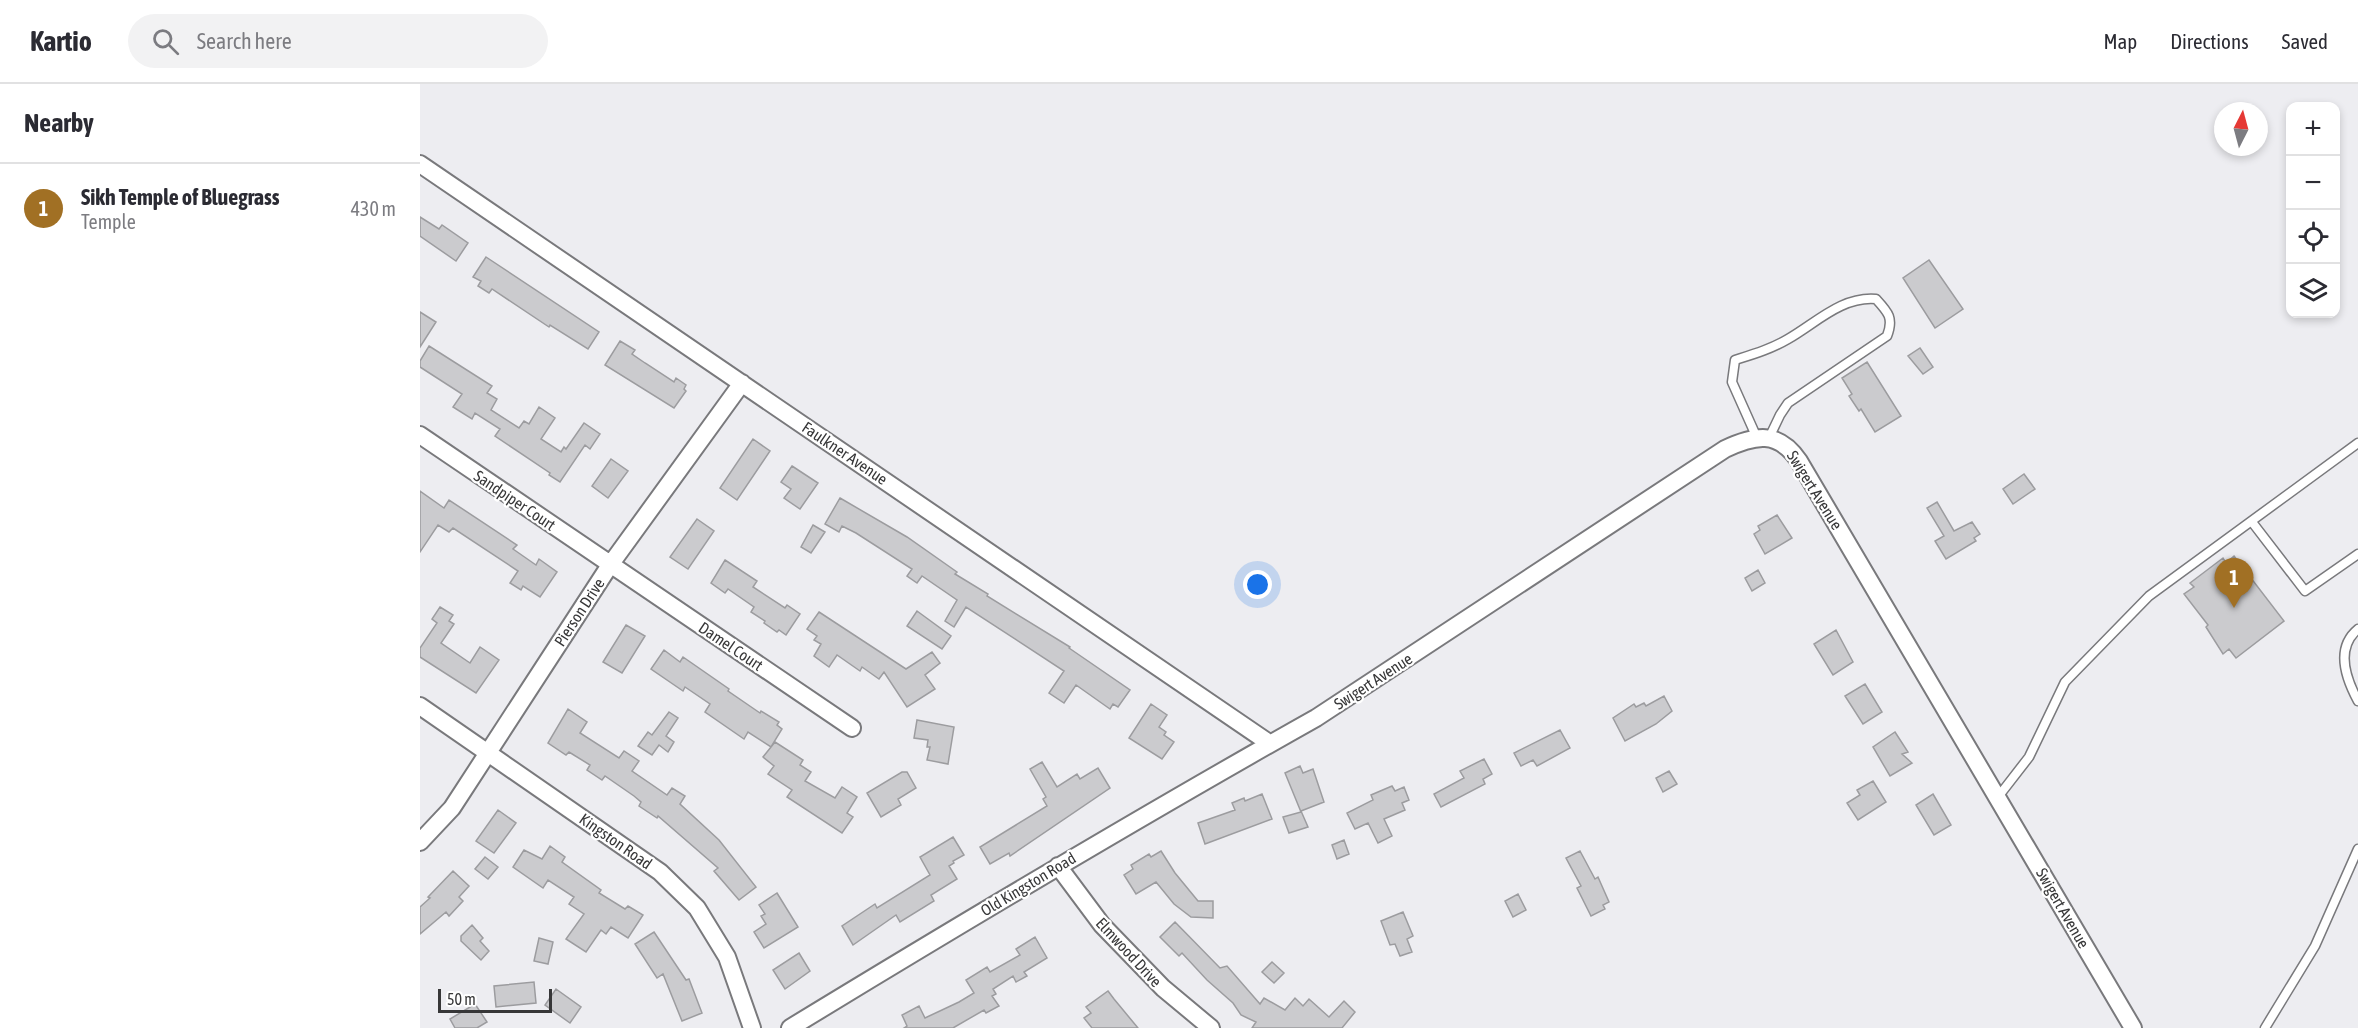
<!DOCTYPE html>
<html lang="en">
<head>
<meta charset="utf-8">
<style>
  :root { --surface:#fff; --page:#f2f2f3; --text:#2b2b33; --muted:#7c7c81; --line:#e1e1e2; --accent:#a17024 }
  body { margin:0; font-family:"Asap Condensed",sans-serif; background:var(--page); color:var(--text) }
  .controls { position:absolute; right:18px; top:18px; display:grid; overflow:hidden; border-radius:12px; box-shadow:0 3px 9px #0003 }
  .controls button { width:54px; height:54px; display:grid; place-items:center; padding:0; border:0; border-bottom:2px solid var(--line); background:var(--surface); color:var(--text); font:30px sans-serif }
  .compass { position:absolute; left:1794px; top:18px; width:54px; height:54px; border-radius:50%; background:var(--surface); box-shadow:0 3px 9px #0003; rotate:6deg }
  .scale { position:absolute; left:18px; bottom:15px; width:114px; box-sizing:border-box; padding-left:6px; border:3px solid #373738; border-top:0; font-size:16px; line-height:21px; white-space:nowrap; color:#373738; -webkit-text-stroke:4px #fff; paint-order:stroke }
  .you { position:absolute; left:838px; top:501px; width:21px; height:21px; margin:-15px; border:4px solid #fff; border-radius:50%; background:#1a73e8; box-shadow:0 0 0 9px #1a73e833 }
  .badge { display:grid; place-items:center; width:39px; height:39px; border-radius:50%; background:var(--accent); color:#fff; font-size:20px; font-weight:700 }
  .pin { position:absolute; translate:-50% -50px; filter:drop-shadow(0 2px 3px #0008) }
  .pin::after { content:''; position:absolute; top:32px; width:21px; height:18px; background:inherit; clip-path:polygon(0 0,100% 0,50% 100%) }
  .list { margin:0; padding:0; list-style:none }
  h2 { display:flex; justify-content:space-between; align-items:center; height:78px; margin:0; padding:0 24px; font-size:26px }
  h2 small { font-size:20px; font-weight:400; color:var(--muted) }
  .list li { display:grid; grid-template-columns:39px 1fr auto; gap:18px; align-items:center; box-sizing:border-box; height:90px; padding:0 24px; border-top:2px solid var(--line) }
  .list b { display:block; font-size:22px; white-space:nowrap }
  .list p { margin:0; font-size:20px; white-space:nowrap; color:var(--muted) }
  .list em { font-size:20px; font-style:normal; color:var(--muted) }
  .icon { flex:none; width:33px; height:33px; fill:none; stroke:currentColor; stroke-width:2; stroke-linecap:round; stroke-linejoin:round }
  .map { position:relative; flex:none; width:1938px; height:944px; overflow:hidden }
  header { display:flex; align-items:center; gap:36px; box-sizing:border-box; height:84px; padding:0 30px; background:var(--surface); border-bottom:2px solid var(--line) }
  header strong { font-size:28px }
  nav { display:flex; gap:33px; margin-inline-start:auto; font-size:21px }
  .search { width:420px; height:54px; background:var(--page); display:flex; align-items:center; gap:15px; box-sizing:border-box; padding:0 21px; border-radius:33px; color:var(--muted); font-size:22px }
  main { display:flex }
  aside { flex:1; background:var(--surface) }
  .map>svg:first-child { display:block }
</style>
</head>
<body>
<header>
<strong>Kartio</strong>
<div class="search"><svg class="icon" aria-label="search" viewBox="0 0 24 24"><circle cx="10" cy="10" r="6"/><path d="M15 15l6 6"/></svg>Search here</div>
<nav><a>Map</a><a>Directions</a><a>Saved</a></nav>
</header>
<main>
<aside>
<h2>Nearby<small></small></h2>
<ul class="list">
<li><span class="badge">1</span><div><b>Sikh Temple of Bluegrass</b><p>Temple</p></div><em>430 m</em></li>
</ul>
</aside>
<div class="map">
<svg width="1938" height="944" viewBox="0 0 1938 944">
  <rect width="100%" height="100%" fill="#ededf1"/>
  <!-- building -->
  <path fill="#cbcbce" stroke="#9c9c9f" stroke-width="1.5" d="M0,133L19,145L22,141L48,159L36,177L0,152Z
    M66,173L179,248L168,265L130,241L129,243L72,205L69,209L58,202L61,197L53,193Z
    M1509,176L1543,225L1515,244L1483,194Z
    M0,228L16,238L0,263Z
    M200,257L215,266L212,270L225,279L254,298L256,294L266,301L264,305L266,307L254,324L185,281Z
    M9,262L72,302L67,309L77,315L71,326L99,344L104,337L109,340L119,323L135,334L121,355L141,368L144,363L146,365L164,339L180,350L170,365L165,361L140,398L129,391L130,389L75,352L80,345L55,329L52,335L33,323L42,310L0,283V277Z
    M1500,264L1513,283L1503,290L1488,272Z
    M1447,278L1481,332L1455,348L1441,325L1439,327L1429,312L1432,310L1422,294Z
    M333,355L350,367L317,416L300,404Z
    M191,375L208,387L188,414L172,402Z
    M372,382L398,399L380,425L364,414L371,405L361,398Z
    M1604,390L1615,405L1593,420L1583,405Z
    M0,407L24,424L29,416L97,461L93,465L116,481L119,475L137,488L120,513L103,502L101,506L90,499L98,487L33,444L29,448L18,441L0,468Z
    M420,414L487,453L537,488L535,490L568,510L567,512L650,563L649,564L710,606L698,623L693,620L690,625L656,601L644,619L629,609L644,587L546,523L534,543L525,537L537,516L502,492L497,499L487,492L492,485L436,449L422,442L419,448L405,440Z
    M1517,418L1534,447L1552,438L1560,450L1554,454L1556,457L1526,475L1515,457L1524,452L1507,424Z
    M1357,431L1372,454L1345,470L1334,450L1340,446L1338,442Z
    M277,435L294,447L268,485L250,473Z
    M393,441L405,448L391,469L381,463Z
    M1814,472L1864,537L1816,574L1809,565L1803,570L1786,543L1788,541L1764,510L1774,503L1770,499L1803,474L1806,479Z
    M305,476L337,497L333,503L365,524L367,521L380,530L366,551L359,546L357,548L344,539L345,537L331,528L334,523L308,505L305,509L291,499Z
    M1338,486L1345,499L1332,507L1325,494Z
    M20,523L33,531L29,537L34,540L21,559L50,579L60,563L79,576L56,609L0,573V564L17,539L12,535Z
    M497,527L531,552L522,565L487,542Z
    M399,528L486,585L512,568L520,579L505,591L515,605L487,623L464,588L459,595L442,583L440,587L417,571L409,583L394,572L401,560L394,556L397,552L387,545Z
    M206,541L225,552L202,589L183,578Z
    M1416,546L1433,578L1413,591L1394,560Z
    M244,566L260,578L263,573L309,605L308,607L340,629L341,627L359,638L357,641L362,645L351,663L328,648L324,655L285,628L290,620L265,603L263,607L231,585Z
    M1445,600L1462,628L1443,640L1425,612Z
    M1244,612L1252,627L1236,640L1205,657L1193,634L1214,620L1216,623L1224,619L1226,622Z
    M731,620L747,631L739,643L746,648L744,651L754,658L742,675L709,654Z
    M148,625L167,638L160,649L199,674L204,667L219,677L212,687L247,711L252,704L265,712L260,720L299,756L336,803L319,816L294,787L298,784L238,732L237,734L219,722L221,718L214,712L185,692L182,696L167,686L170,681L149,668L146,671L128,659Z
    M249,628L258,634L246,652L254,658L248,668L239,661L232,671L218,662L228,648L232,651Z
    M497,636L534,643L528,680L507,676L510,663H507L508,656L494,654Z
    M1140,646L1150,664L1117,682L1113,676L1101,682L1094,669Z
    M1475,648L1488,668L1482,670L1492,679L1470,692L1453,663Z
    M355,658L383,676L380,681L391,688L385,697L415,714L422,703L437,713L427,729L433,733L422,749L367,713L372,706L348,690L354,682L343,673Z
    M1064,675L1072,690L1063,695L1065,700L1021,723L1014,710L1044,694L1040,687Z
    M622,678L637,703L657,690L660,695L678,684L690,704L590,772L589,769L570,780L560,763L627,722L623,715L626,713L610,685Z
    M880,682L883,689L893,685L904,718L881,727L888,743L869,749L863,733L881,728L865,689Z
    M1249,687L1257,700L1243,708L1236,694Z
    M482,688H487L496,704L478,715L481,721L461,733L447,709Z
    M1453,697L1466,718L1438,736L1427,719L1440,711L1437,706Z
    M972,702L975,707L984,703L989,716L982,719L985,726L964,735L972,752L958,759L948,739L935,745L927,729L953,716L951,711Z
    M842,710L852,735L785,760L778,739L815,726L812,719L824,714L825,717Z
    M1513,710L1531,741L1514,751L1496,721Z
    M78,726L96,739L74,769L56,757Z
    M533,753L544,771L533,777L534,779L529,782L537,795L511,811L514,817L480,838L476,831L433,861L422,842L455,820L457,824L510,791L500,773Z
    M924,756L929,770L917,775L912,761Z
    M130,762L145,773L142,778L181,806L179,809L205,825L208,822L223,831L208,854L191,843L186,850L181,846L166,868L146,855L164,830L149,820L154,813L128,796L123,804L93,783L104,766L122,775Z
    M741,767L755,789L778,817H793V834L771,833L754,820L736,798L716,810L704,791L713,785L711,781L729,770L731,773Z
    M1160,767L1175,795L1178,793L1189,818L1183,821L1185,825L1171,832L1157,804L1161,802L1146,774Z
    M65,773L78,783L68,795L55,785Z
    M33,787L49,802L39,813L43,817L29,832L26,828L0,850V823L10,814L8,813Z
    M357,809L378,843L344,864L334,848L346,840L341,832L345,830L339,821Z
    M1098,810L1106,826L1093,833L1085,817Z
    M983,828L993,852L987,855L992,868L980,872L975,860L970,861L961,837Z
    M755,838L800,884L807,882L840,920L844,914L865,926L875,914L883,922L889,915L909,933L924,917L935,928L922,944H832L836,938L821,931L813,919L787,896L762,869L759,872L740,853Z
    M52,841L63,854L60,857L69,867L61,876L41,857V852Z
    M234,848L266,896L269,895L282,929L262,937L243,890L237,894L215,860Z
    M615,853L627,874L604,888L607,892L596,898L593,892L573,905L576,910L572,912L579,922L566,929L564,926L533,944H484L487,942L482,931L499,922L505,934L539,918L554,909L546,896L567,883L570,888L600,871L596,865Z
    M119,854L133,858L128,880L114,877Z
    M379,869L390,887L365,905L353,886Z
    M852,878L864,889L854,899L842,888Z
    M114,898L116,919L76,923L74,902Z
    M136,905L161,923L150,939L125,921Z
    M688,907L694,915L718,944H672L664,934L671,929L666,923Z
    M55,920L67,938L57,944H35L30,935Z"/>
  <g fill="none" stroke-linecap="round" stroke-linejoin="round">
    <defs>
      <path id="lane" d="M1337,354L1312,298L1315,276C1334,270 1351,265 1368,255C1396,239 1422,212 1456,215C1468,228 1474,234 1467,252L1368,319L1360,331L1349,354
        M1832,438L1885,507L1938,470
        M1938,545C1915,564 1926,595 1938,617
        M1578,713L1609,673L1645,598L1729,512L1938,359
        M1845,944L1895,862L1938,765"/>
      <path id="street" d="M0,80L849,659
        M0,351L432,644
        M0,622L240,788L277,824L307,873L332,944
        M0,758L32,724L190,481L322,299
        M638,782L682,841L743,904L791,944
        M370,944C544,838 718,734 896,634L1305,365C1335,351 1358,346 1379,377L1713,944"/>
    </defs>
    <!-- lane casing -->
    <use href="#lane" stroke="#79797c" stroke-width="11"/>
    <!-- street casing -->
    <use href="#street" stroke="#79797c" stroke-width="20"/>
    <!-- lane -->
    <use href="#lane" stroke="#fff" stroke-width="8"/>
    <!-- street -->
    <use href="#street" stroke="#fff" stroke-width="16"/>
  </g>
  <g text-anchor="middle" stroke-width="4.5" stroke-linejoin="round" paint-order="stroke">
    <!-- street labels -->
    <g font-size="16" fill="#373738" stroke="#fff">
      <text transform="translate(425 369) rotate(34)" y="6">Faulkner Avenue</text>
      <text transform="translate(1395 406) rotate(58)" y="6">Swigert Avenue</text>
      <text transform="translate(95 416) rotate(34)" y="6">Sandpiper Court</text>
      <text transform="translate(159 528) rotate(-57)" y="6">Pierson Drive</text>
      <text transform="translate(311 562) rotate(34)" y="6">Damel Court</text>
      <text transform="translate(953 597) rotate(-33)" y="6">Swigert Avenue</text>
      <text transform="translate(196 757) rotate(35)" y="6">Kingston Road</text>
      <text transform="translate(608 800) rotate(-31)" y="6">Old Kingston Road</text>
      <text transform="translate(1643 824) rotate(60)" y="6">Swigert Avenue</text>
      <text transform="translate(709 868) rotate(47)" y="6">Elmwood Drive</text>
    </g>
  </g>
</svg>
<div class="controls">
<button>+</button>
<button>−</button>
<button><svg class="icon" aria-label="locate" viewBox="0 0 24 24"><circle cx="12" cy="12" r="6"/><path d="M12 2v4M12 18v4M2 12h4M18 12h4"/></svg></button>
<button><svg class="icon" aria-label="layers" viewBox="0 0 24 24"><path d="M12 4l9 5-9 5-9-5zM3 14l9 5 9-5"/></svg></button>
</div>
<svg class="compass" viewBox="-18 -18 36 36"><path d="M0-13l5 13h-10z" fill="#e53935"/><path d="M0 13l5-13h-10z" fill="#7c7c81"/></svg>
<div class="scale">50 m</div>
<div class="you"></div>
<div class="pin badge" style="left:1814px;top:524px">1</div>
</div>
</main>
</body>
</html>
